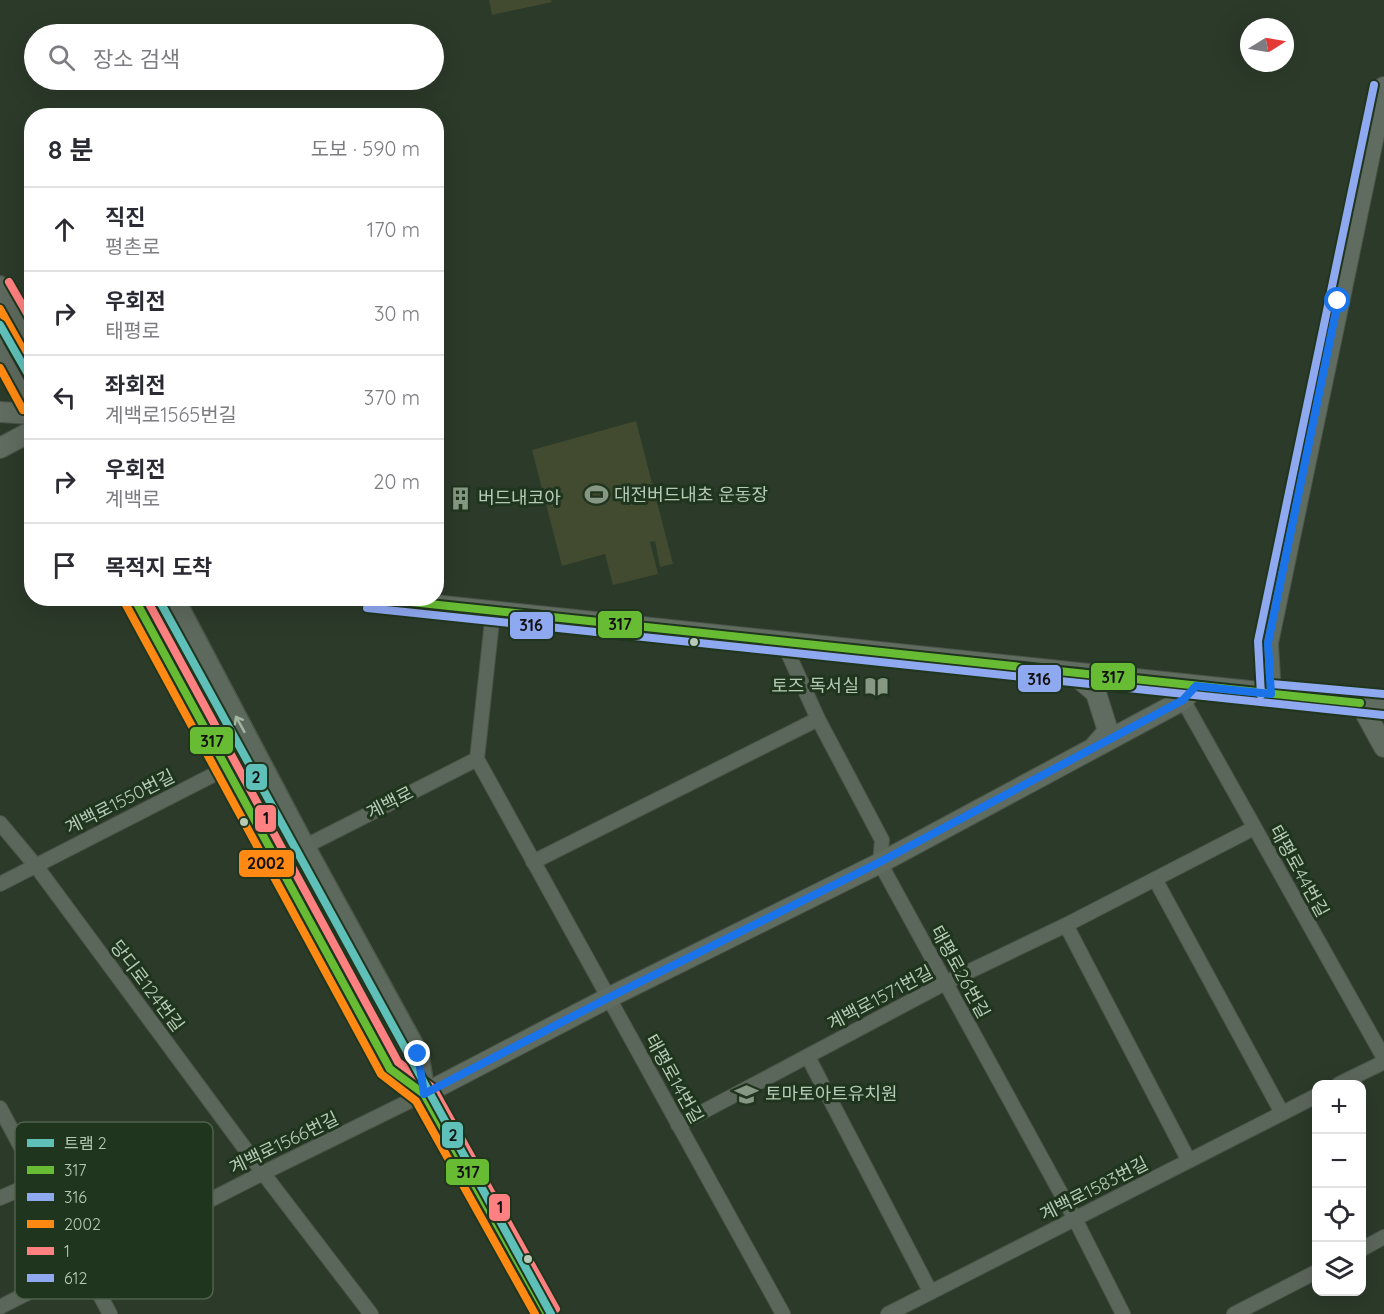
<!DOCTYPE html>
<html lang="ko">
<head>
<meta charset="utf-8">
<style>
  :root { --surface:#fff; --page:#f7f7f7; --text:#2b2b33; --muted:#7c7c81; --line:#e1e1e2 }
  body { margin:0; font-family:Quicksand,"Noto Sans KR",sans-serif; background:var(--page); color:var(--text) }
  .controls { position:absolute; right:18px; bottom:18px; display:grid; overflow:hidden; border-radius:12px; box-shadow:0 6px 24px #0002 }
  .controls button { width:54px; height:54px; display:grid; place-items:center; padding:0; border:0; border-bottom:2px solid var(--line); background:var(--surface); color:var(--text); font:30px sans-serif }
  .compass { position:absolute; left:1240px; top:18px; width:54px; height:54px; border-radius:50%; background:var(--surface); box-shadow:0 6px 24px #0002; rotate:79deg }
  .stop { position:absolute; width:18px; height:18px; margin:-14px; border:4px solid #1a73e8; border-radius:50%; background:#fff }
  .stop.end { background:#1a73e8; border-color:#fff; box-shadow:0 2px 6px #0008 }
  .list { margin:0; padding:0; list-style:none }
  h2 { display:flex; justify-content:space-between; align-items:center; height:78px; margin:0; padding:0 24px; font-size:26px }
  h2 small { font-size:20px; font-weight:400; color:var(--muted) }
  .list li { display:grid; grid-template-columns:39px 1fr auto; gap:18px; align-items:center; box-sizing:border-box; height:84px; padding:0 24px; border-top:2px solid var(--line) }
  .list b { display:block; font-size:22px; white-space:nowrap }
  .list p { margin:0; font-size:20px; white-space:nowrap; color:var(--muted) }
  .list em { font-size:20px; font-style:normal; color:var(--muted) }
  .icon { flex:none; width:33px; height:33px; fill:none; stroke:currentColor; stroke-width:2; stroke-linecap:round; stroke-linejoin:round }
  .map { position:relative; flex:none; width:1384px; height:1314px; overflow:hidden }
  .search { position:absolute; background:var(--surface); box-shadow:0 6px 24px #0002; left:24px; top:24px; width:420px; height:66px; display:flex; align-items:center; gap:15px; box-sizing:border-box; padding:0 21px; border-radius:33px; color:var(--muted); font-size:22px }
  .panel { position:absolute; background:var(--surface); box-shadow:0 6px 24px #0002; left:24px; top:108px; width:420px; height:498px; border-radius:24px }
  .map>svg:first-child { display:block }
</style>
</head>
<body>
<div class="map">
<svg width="1384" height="1314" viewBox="0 0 1384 1314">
  <rect width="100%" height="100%" fill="#2c3a2a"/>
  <!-- green -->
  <path fill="#424a30" d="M489,0H551L552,2L492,15Z
    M636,421L673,564L660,567L655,541L650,542L658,574L613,585L605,554L562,566L532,450Z"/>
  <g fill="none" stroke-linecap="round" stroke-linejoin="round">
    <defs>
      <path id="street" d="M493,612L477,759L783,1314
        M783,642L818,719L882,840L880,863L1075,1219L1123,1314
        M1183,700L1384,1058
        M0,823L36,866L263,1173L371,1314
        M304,847L477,759
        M533,862L818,719
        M1155,879L1282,1113
        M0,884L256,753
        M1066,925L1189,1161
        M808,1057L930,1291
        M1339,1084L1384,1062
        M0,1108L110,1314
        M678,1125L945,983L1066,925L1254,828
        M0,1198L39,1181
        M1362,1249L1384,1237
        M0,1307L263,1173L424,1094
        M888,1314L1316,1096
        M1234,1314L1316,1272"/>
      <path id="secondary" d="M0,412L32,414
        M0,448L32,431
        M368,598L1384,705
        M1073,673L1096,693L1108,731L1095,746
        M1271,694L1268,643L1384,87
        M1360,703L1384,747
        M424,1094L608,998L880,863L1183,700L1196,686"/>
      <path id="primary" d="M0,287L32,345
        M0,346L32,405
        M134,598L390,1069L424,1094
        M173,598L304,847L418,1055L424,1094L441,1127L547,1314"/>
    </defs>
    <!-- street casing -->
    <use href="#street" stroke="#4a5448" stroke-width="16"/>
    <!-- secondary casing -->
    <use href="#secondary" stroke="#4a5448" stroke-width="22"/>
    <!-- primary casing -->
    <use href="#primary" stroke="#4a5648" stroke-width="24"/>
    <!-- street -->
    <use href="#street" stroke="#5c675b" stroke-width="14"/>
    <!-- secondary -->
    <use href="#secondary" stroke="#606c5f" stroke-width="20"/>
    <!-- primary -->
    <use href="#primary" stroke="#5e695d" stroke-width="21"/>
    <defs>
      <path id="bus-1" d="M134,598L390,1069L424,1094L547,1314
        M373,598L1360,703"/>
      <path id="bus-2" d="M367,608L1383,715"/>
      <path id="bus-3" d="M0,309L23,350
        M0,368L23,410
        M125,603L381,1074L416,1101L535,1314"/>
      <path id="bus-4" d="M9,282L32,322
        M9,341L32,382
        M146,598L398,1062L433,1088L556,1309"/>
      <path id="bus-5" d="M1272,684L1384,694
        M1261,695L1258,641L1374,85"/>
    </defs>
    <!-- bus-1 casing -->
    <use href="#bus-1" stroke="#20351d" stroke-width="12"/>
    <!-- bus-2 casing -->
    <use href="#bus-2" stroke="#20351d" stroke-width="12"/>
    <!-- bus-3 casing -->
    <use href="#bus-3" stroke="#20351d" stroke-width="12"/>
    <!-- bus-4 casing -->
    <use href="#bus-4" stroke="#20351d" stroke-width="12"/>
    <!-- bus-5 casing -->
    <use href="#bus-5" stroke="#20351d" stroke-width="12"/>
    <!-- bus-1 -->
    <use href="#bus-1" stroke="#68bc33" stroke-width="8"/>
    <!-- bus-2 -->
    <use href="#bus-2" stroke="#8fa9f0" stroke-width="8"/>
    <!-- bus-3 -->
    <use href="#bus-3" stroke="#ff8913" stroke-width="8"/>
    <!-- bus-4 -->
    <use href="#bus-4" stroke="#ff8080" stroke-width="8"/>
    <!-- bus-5 -->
    <use href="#bus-5" stroke="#8fa9f0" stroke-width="8"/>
    <defs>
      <path id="tram-1" d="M0,325L32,381
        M158,598L551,1314"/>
    </defs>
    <!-- tram-1 casing -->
    <use href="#tram-1" stroke="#20351d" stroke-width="12"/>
    <!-- tram-1 -->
    <use href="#tram-1" stroke="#5fc0b9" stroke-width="8"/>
  </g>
  <!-- one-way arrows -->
  <defs><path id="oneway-shaft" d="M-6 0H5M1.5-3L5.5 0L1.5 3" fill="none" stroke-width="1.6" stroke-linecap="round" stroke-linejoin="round" transform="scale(1.5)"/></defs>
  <use stroke="#a4b7a3" href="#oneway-shaft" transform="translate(240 724) rotate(-119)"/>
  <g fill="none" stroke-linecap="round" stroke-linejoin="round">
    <!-- route -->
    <path stroke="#1a73e8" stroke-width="8" d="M418,1054L424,1094L608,998L880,862L1183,700L1196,686L1271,694L1268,643L1338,301"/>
  </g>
  <!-- icons -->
  <defs>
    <symbol id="stadium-bare" viewBox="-9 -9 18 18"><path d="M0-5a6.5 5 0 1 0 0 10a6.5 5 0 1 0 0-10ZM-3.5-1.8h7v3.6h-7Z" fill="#869884" stroke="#20351d" stroke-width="2.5" paint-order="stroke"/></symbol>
    <symbol id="building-bare" viewBox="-9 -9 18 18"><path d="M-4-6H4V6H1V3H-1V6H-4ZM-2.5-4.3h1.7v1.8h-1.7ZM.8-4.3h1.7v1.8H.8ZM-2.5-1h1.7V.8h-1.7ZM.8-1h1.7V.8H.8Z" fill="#869884" stroke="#20351d" stroke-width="2.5" paint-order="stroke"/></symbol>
    <symbol id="library-bare" viewBox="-9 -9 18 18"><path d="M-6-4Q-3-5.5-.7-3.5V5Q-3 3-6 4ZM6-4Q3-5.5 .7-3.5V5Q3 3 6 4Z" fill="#869884" stroke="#20351d" stroke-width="2.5" paint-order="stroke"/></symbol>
    <symbol id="school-bare" viewBox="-9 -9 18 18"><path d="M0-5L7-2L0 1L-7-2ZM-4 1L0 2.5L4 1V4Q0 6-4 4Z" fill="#869884" stroke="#20351d" stroke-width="2.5" paint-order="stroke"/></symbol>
  </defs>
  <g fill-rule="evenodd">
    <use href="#stadium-bare" x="580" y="478" width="33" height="33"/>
    <use href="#building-bare" x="444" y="482" width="33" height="33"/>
    <use href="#library-bare" x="860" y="670" width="33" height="33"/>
    <use href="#school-bare" x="730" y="1078" width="33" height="33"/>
  </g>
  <!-- markers -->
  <g fill="#b6cab5" stroke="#20351d" stroke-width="2">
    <circle cx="694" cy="642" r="5"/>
    <circle cx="244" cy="822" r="5"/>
    <circle cx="528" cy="1259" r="5"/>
  </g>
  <g text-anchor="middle" stroke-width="6" stroke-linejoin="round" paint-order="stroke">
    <!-- poi labels -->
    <g font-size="18" fill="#b6cab5" stroke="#20351d" text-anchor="start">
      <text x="614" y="501">대전버드내초 운동장</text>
      <text x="478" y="504">버드내코아</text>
      <text x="859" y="692" text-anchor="end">토즈 독서실</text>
      <text x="765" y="1100">토마토아트유치원</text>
    </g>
    <!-- street labels -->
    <g font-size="18" fill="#b6cab5" stroke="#20351d">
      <text transform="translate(120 802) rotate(-27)" y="6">계백로1550번길</text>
      <text transform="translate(390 803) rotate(-27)" y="6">계백로</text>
      <text transform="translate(1299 871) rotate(61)" y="6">태평로44번길</text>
      <text transform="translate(960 972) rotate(61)" y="6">태평로26번길</text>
      <text transform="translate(147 986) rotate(53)" y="6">당디로124번길</text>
      <text transform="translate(880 998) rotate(-28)" y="6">계백로1571번길</text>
      <text transform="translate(674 1079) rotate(61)" y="6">태평로14번길</text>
      <text transform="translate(284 1143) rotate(-26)" y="6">계백로1566번길</text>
      <text transform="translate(1094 1189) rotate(-27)" y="6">계백로1583번길</text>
    </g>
  </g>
  <!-- legend -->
  <rect x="15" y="1122" width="198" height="177" rx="9" fill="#20351d" stroke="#4d624b" stroke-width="1.5"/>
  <rect x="27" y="1139" width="27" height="8" fill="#5fc0b9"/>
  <rect x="27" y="1166" width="27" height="8" fill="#68bc33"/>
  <rect x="27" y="1193" width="27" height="8" fill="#8fa9f0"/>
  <rect x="27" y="1220" width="27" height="8" fill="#ff8913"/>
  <rect x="27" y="1247" width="27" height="8" fill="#ff8080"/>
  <rect x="27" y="1274" width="27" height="8" fill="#8fa9f0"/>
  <g font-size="16" fill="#b6cab5">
    <text x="64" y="1149">트램 2</text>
    <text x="64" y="1176">317</text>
    <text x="64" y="1203">316</text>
    <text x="64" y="1230">2002</text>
    <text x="64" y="1257">1</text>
    <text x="64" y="1284">612</text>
  </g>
  <g stroke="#20351d" stroke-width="2">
    <rect x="597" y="610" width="46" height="29" rx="6" fill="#68bc33"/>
    <rect x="509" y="611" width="45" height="29" rx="6" fill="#8fa9f0"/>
    <rect x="1090" y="662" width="46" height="29" rx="6" fill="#68bc33"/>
    <rect x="1017" y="664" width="45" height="29" rx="6" fill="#8fa9f0"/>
    <rect x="189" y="726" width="45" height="29" rx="6" fill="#68bc33"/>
    <rect x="245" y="763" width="23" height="28" rx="6" fill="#5fc0b9"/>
    <rect x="254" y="804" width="23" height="29" rx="6" fill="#ff8080"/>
    <rect x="238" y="849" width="57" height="29" rx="6" fill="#ff8913"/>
    <rect x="441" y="1121" width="23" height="28" rx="6" fill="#5fc0b9"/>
    <rect x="445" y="1158" width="45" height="28" rx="6" fill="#68bc33"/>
    <rect x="488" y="1193" width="23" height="29" rx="6" fill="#ff8080"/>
  </g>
  <g font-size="16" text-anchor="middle" font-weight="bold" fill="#111">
    <text x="620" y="630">317</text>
    <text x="531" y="631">316</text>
    <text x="1113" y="683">317</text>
    <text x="1039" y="685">316</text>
    <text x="212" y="747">317</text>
    <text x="256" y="783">2</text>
    <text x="266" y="824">1</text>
    <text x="266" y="869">2002</text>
    <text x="453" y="1141">2</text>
    <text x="468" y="1178">317</text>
    <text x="500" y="1213">1</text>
  </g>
</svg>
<div class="controls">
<button>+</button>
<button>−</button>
<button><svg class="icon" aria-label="locate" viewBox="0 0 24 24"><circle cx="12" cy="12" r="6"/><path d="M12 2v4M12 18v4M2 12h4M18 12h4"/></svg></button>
<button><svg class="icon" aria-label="layers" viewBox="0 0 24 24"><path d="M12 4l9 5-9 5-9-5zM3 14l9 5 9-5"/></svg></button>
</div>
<svg class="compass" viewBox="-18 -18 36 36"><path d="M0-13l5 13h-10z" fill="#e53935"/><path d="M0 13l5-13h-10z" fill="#7c7c81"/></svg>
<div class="stop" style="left:1338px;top:301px"></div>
<div class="stop end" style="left:418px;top:1054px"></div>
<div class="search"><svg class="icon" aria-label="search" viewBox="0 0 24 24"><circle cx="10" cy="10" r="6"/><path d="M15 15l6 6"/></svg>장소 검색</div>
<section class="panel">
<h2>8 분<small>도보 · 590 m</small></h2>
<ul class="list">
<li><svg class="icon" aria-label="ahead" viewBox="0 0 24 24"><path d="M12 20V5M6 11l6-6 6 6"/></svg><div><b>직진</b><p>평촌로</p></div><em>170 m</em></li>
<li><svg class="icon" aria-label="right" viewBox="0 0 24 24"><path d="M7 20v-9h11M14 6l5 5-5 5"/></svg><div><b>우회전</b><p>태평로</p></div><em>30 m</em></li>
<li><svg class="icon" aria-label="left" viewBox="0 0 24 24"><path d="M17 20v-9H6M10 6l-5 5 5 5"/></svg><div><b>좌회전</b><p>계백로1565번길</p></div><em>370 m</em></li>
<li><svg class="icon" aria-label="right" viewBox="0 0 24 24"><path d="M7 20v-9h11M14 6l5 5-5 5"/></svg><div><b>우회전</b><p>계백로</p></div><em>20 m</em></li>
<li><svg class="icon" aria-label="arrive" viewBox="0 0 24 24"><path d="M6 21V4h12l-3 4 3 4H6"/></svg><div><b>목적지 도착</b></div></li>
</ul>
</section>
</div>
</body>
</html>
